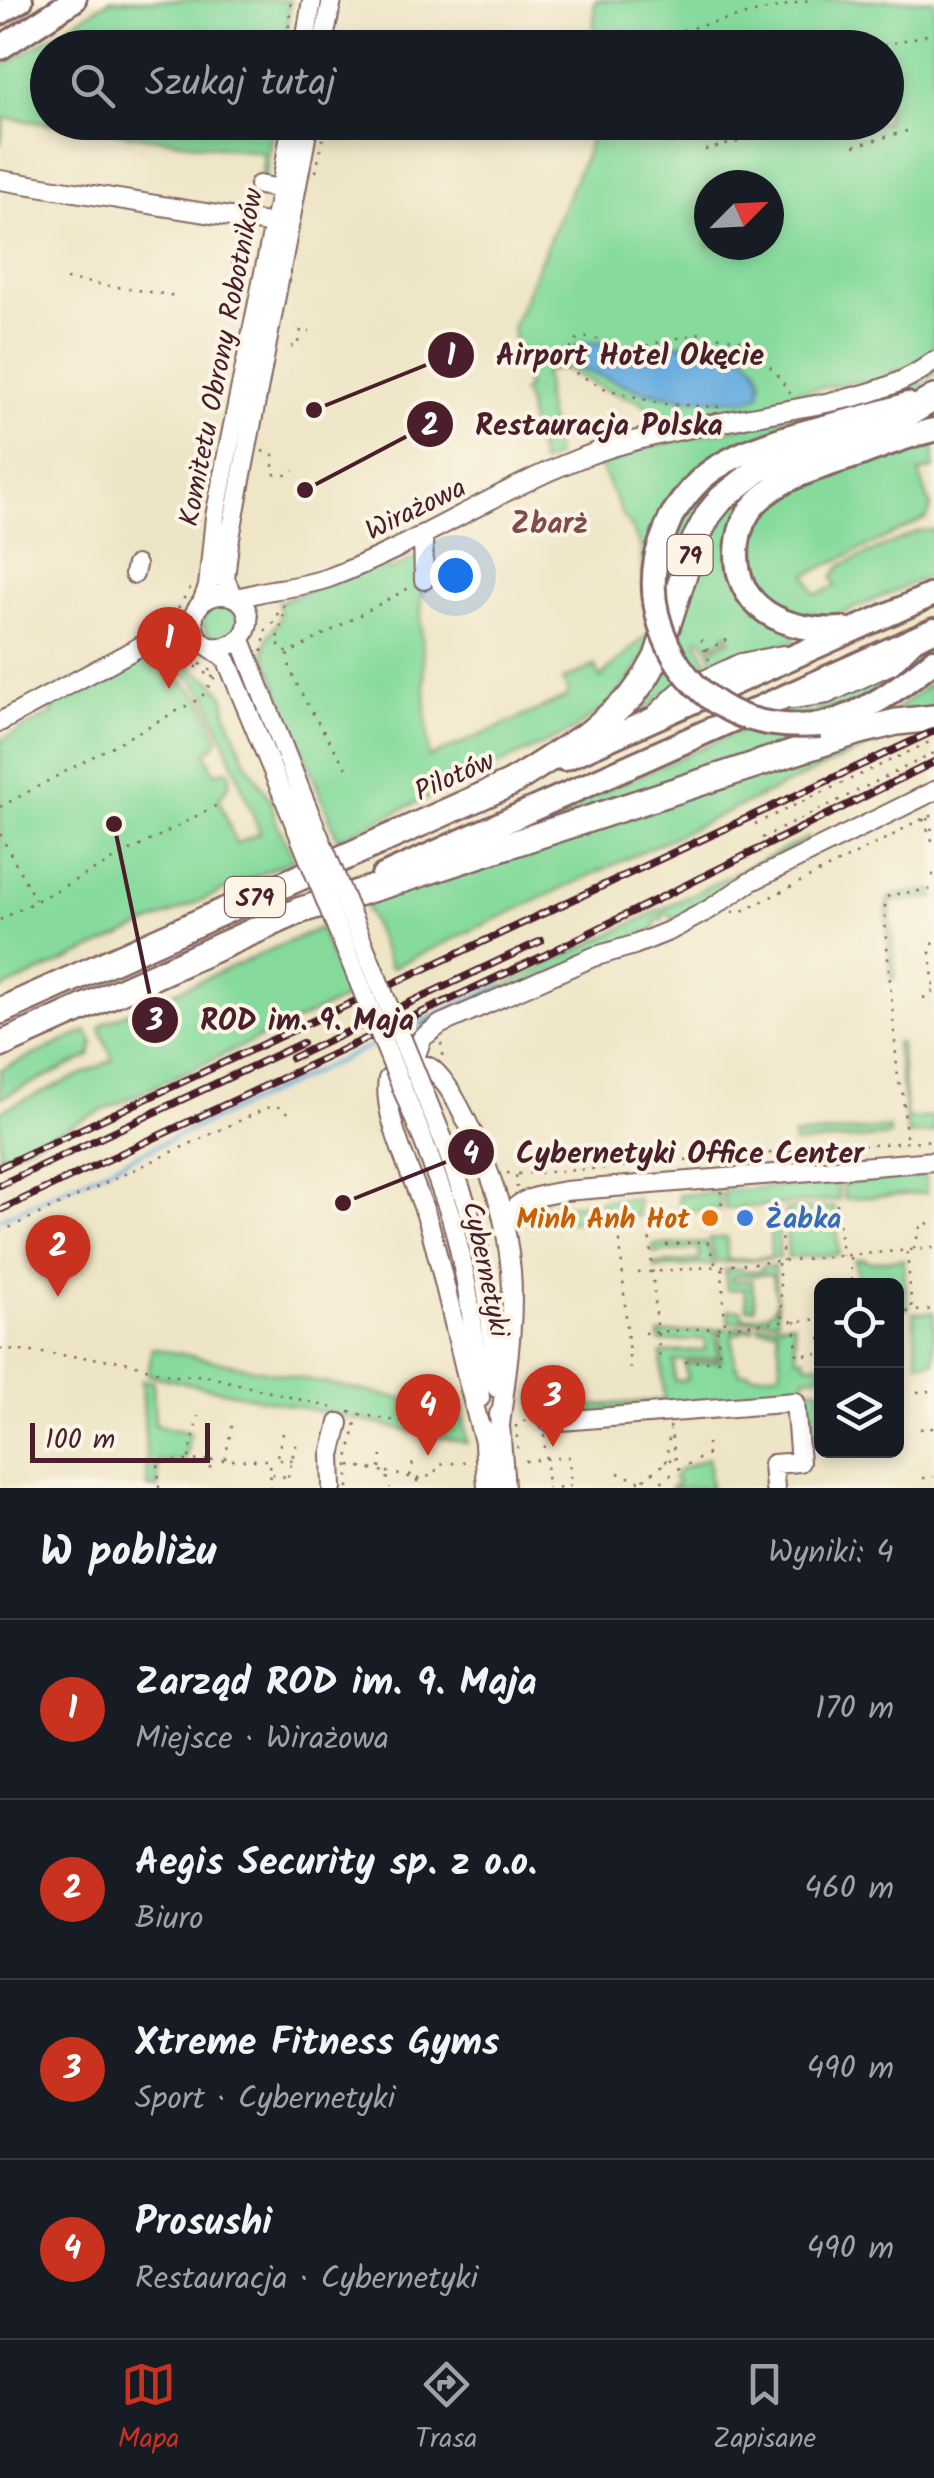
<!DOCTYPE html>
<html lang="pl">
<head>
<meta charset="utf-8">
<style>
  :root { --surface:#171b24; --page:#242831; --text:#f1f3f6; --muted:#9ea1a6; --line:#363941; --accent:#c8321e }
  body { margin:0; font-family:Kalam,sans-serif; background:var(--page); color:var(--text) }
  .controls { position:absolute; right:30px; bottom:30px; display:grid; overflow:hidden; border-radius:15px; box-shadow:0 5px 15px #0003 }
  .controls button { width:90px; height:90px; display:grid; place-items:center; padding:0; border:0; border-bottom:2px solid var(--line); background:var(--surface); color:var(--text); font:50px sans-serif }
  .compass { position:absolute; left:694px; top:170px; width:90px; height:90px; border-radius:50%; background:var(--surface); box-shadow:0 5px 15px #0003; rotate:66deg }
  .scale { position:absolute; left:30px; bottom:25px; width:180px; box-sizing:border-box; padding-left:10px; border:5px solid #4a1f2b; border-top:0; font-size:28px; line-height:35px; white-space:nowrap; color:#4a1f2b; -webkit-text-stroke:8px #fcf5e5; paint-order:stroke }
  .you { position:absolute; left:455px; top:575px; width:35px; height:35px; margin:-25px; border:8px solid #fff; border-radius:50%; background:#1a73e8; box-shadow:0 0 0 15px #1a73e833 }
  .badge { display:grid; place-items:center; width:65px; height:65px; border-radius:50%; background:var(--accent); color:#fff; font-size:32px; font-weight:700 }
  .pin { position:absolute; translate:-50% -82px; filter:drop-shadow(0 2px 5px #0008) }
  .pin::after { content:''; position:absolute; top:52px; width:35px; height:30px; background:inherit; clip-path:polygon(0 0,100% 0,50% 100%) }
  .list { margin:0; padding:0; list-style:none }
  h2 { display:flex; justify-content:space-between; align-items:center; height:130px; margin:0; padding:0 40px; font-size:42px }
  h2 small { font-size:32px; font-weight:400; color:var(--muted) }
  .list li { display:grid; grid-template-columns:65px 1fr auto; gap:30px; align-items:center; box-sizing:border-box; height:180px; padding:0 40px; border-top:2px solid var(--line) }
  .list b { display:block; font-size:38px; white-space:nowrap }
  .list p { margin:0; font-size:32px; white-space:nowrap; color:var(--muted) }
  .list em { font-size:32px; font-style:normal; color:var(--muted) }
  .icon { flex:none; width:55px; height:55px; fill:none; stroke:currentColor; stroke-width:2; stroke-linecap:round; stroke-linejoin:round }
  .map { position:relative; flex:none; width:934px; height:1488px; overflow:hidden }
  .search { position:absolute; background:var(--surface); box-shadow:0 5px 15px #0003; left:30px; right:30px; top:30px; height:110px; display:flex; align-items:center; gap:25px; box-sizing:border-box; padding:0 35px; border-radius:55px; color:var(--muted); font-size:38px }
  .sheet { height:850px; background:var(--surface) }
  nav { display:flex; justify-content:space-around; align-items:center; box-sizing:border-box; height:140px; border-top:2px solid var(--line); background:var(--surface); font-size:28px; color:var(--muted) }
  nav a { display:grid; justify-items:center; gap:5px }
  nav .on { color:var(--accent) }
  .map>svg:first-child { display:block }
</style>
</head>
<body>
<div class="map">
<svg width="934" height="1488" viewBox="0 0 934 1488">
  <rect width="100%" height="100%" fill="#fcf5e5"/>
  <filter id="ink" filterUnits="userSpaceOnUse"><feTurbulence type="fractalNoise" baseFrequency=".01" numOctaves="2"/><feDisplacementMap in="SourceGraphic" scale="20" xChannelSelector="R" yChannelSelector="G"/><feConvolveMatrix kernelMatrix="1 2 1 2 8 2 1 2 1" color-interpolation-filters="sRGB"/></filter>
  <filter id="wash" filterUnits="userSpaceOnUse"><feTurbulence type="fractalNoise" baseFrequency=".0048" numOctaves="4" result="noise"/><feDisplacementMap in="SourceGraphic" scale="40" xChannelSelector="R" yChannelSelector="G"/><feGaussianBlur stdDeviation="2.25" result="paint"/><feColorMatrix in="noise" values="0 0 0 0 0 0 0 0 0 0 0 0 0 0 0 0 0 1.4 0 .05"/><feComposite in="paint" operator="in"/></filter>
  <g filter="url(#wash)">
    <rect width="100%" height="100%" fill="#eee5c6"/>
    <!-- green -->
    <path fill="#85da9c" stroke="#687c64" stroke-width="2.5" fill-rule="evenodd" d="M110,0H290L285,47L48,48V122L273,123L265,180H261L264,153L5,118L0,146V68Z
      M595,0H934V354L901,373L900,370H893V375H896L864,389L862,381L797,392L775,406L650,429L645,403L606,390L563,368L544,372L546,388L545,399L556,457L541,464L536,438H532L527,402L522,392L527,388L512,328L586,153L590,139L591,123L886,122V48L593,47ZM709,185H769V245H709Z
      M934,368V374L921,382L925,389L917,392L709,460L684,480L664,511L653,638L639,666L614,700L574,730L338,839L265,655C263,625 287,629 278,602L383,562L389,571L421,555V622L429,758L567,697L568,692L563,680L595,666L600,678H602L603,675L649,633L640,546L628,521L625,520L598,462L627,456L626,451L804,413Z
      M934,438V468L919,473L931,507L927,518L806,575L816,595L836,586L832,577L842,565L919,531L934,530V574L846,612L822,618L794,617L761,598L744,559L756,516L791,488Z
      M756,461L664,607L662,556L686,508L724,472Z
      M758,479L773,480L728,562L794,633L795,641L716,667L709,650L731,640L728,633L725,634L727,638L707,647L702,638L697,640L709,665L700,669L702,673L666,692L651,706L620,719L718,516Z
      M203 621a18 18 0 1 1 36 0a18 18 0 1 1-36 0Z
      M933,644L934,651L862,701L814,716L817,709L835,702L834,698L857,688L859,691L869,686L868,682Z
      M167,647L171,655L213,682L224,696L226,711L245,760L270,799L277,824L294,859L0,990V741L53,713L48,702L141,655C154,662 194,688 202,699C209,710 213,725 218,738L215,745L206,752L214,773L225,770L230,773L229,785L219,799L236,844L260,833L207,696L192,679L157,657L158,649Z
      M934,680V716L391,968L365,905L403,890L508,834L783,711L829,697L830,699L810,708L808,715L887,717Z
      M808,838L811,844L673,920L668,913L663,915L662,921L661,918L656,921L655,929L422,1028L421,1026Z
      M934,890V898L890,902L895,979H891L886,920L888,899L893,895Z
      M320,928L348,997L0,1158V1111L113,1060L100,1029L104,1023Z
      M87,1031L93,1043L90,1056L0,1098V1070Z
      M896,1043H900L907,1119L934,1117V1133L908,1135Z
      M889,1128L890,1136L794,1144L793,1136Z
      M924,1175L926,1193L844,1199L843,1184Z
      M838,1182L839,1200L725,1209L723,1191Z
      M719,1192L720,1209L680,1212L678,1195Z
      M637,1198L638,1216L601,1219L600,1201Z
      M595,1203L596,1219L529,1225L527,1207Z
      M835,1207L839,1254L788,1258L785,1210Z
      M778,1228L780,1258L717,1263L709,1239L727,1237V1260L771,1257L770,1229Z
      M706,1243L714,1264L655,1268L654,1264L700,1260L699,1249L654,1253L653,1245Z
      M866,1259L867,1262L903,1259L908,1308L897,1309L896,1286L858,1285L855,1260Z
      M774,1266L778,1319L729,1322L728,1310H741L743,1318C779,1315 781,1307 771,1274L732,1277L733,1282L752,1280L755,1308L747,1309L745,1289L727,1290L725,1270L741,1269L742,1272L761,1271V1267Z
      M934,1312V1361L918,1363L913,1313Z
      M793,1322L797,1357H805L806,1364L821,1363V1376L804,1377L806,1389L821,1388V1436L814,1437L810,1395L563,1415L567,1412V1408L664,1400L661,1353L705,1350V1339L660,1342L659,1334L715,1329L718,1358L674,1361L675,1381L687,1380L685,1364L721,1361L719,1329L753,1326V1330H741V1333L732,1334L735,1366L738,1367L739,1373L749,1372L751,1375L781,1372L777,1328L759,1329L758,1325Z
      M517,1323H520L523,1330L513,1410L518,1488H512L508,1429Z
      M152,1348L414,1401L462,1402L467,1443L148,1375Z
      M142,1380L153,1382L155,1425L190,1433L185,1460L158,1461V1488H148Z
      M708,1458L711,1488H671L678,1481L673,1478L679,1470Z"/>
    <!-- water -->
    <path fill="#6aaddf" stroke="#5a6685" stroke-width="2.5" d="M710,338C728,341 758,358 761,378C762,382 760,390 760,394L750,399L742,400L684,398L643,391L574,367L570,360L575,347L583,342L601,343L638,353Z"/>
    <g fill="none" stroke-linecap="round" stroke-linejoin="round">
      <!-- stream -->
      <path stroke="#6aaddf" stroke-width="4" d="M406,1029L501,984
        M0,1219L379,1042"/>
    </g>
  </g>
  <g filter="url(#ink)">
    <g fill="none" stroke-linecap="round" stroke-linejoin="round">
      <defs>
        <path id="minor" d="M304,48L312,0
          M322,48L332,0
          M0,180L274,224
          M259,185L281,189
          M423,534L424,580
          M134,574L136,565
          M233,597L225,579L229,543L309,122
          M235,598C248,596 260,592 272,590C293,587 312,584 331,577C416,545 494,492 578,459C641,434 710,425 777,412C830,402 891,395 934,361
          M202,602L208,587L215,517L226,460L281,189L292,122
          M241,640L303,797
          M212,647C258,652 260,592 219,595C212,596 203,600 199,606C192,614 192,627 197,636C204,647 219,650 227,661L287,805
          M792,699L827,694L892,664L915,641
          M656,714L679,692L741,663L783,655
          M0,722C65,686 131,653 194,616
          M413,1064L422,1038L441,1024L593,957L634,945L669,931L710,909L750,882L934,791
          M469,1212C487,1269 492,1329 497,1388
          M451,1217C468,1277 475,1336 480,1398
          M505,1224C513,1197 541,1196 565,1191L934,1161
          M499,1414L505,1488
          M549,1422L795,1402L800,1462L773,1464L775,1488
          M483,1429L487,1488
          M483,1438C463,1368 449,1297 430,1227C419,1188 381,1117 388,1079C398,1067 413,1059 429,1067C455,1081 494,1180 501,1210C506,1230 509,1251 511,1271C515,1323 506,1374 500,1425
          M332,1488L331,1455L339,1423"/>
        <path id="major" d="M0,13L21,0
          M0,48L74,0
          M672,515C684,498 696,481 714,469C769,433 845,426 907,404
          M843,629C787,633 729,609 738,542C740,527 746,513 757,502C784,475 826,466 861,454C885,445 909,435 934,430
          M820,725C864,715 899,688 934,660
          M564,759L934,594
          M383,876L934,630"/>
        <path id="highway" d="M0,1011L511,783L591,732L632,696L647,675L657,657L695,540L709,514L722,498L758,470L805,451L870,432L899,419L934,398
          M0,1045L301,910L401,880L856,732L897,722L934,718"/>
      </defs>
      <!-- minor casing -->
      <use href="#minor" stroke="#836461" stroke-width="22"/>
      <!-- major casing -->
      <use href="#major" stroke="#836461" stroke-width="28"/>
      <!-- highway casing -->
      <use href="#highway" stroke="#836461" stroke-width="30"/>
      <!-- path -->
      <path stroke="#836461" stroke-width="2.5" stroke-dasharray="2.5 8" stroke-linecap="butt" d="M611,47L809,0
        M287,48L291,0
        M339,48L341,34
        M873,48L934,33
        M886,105L900,101
        M854,146L907,131
        M705,150L816,122
        M316,172L326,122
        M231,264L235,265V261L251,263
        M66,279L176,296
        M291,346L297,347L301,330L310,332
        M719,407L661,404L606,389L568,369C563,358 571,348 577,339L591,337L631,349L700,333L745,341L775,372L792,396
        M262,451L273,455V474L288,475L294,471
        M283,605L285,609L276,643L284,648L288,654
        M178,608L192,585
        M703,640L701,641L709,660
        M175,645L179,650L213,672
        M170,648L212,678H218
        M706,650L729,639L727,636
        M262,652L266,630L278,618L276,606
        M346,768C333,744 286,678 288,654L411,587
        M0,807L201,698L212,681L213,672
        M927,818L934,835
        M923,819L934,845
        M755,824L934,740
        M0,834L35,900
        M762,838L934,753
        M932,875H934
        M732,912L745,910L895,834L915,822L934,815
        M0,920L221,803
        M934,942L930,952L934,988
        M923,998L928,996L934,990
        M441,1043L444,1060
        M906,1137L903,1095L898,1079L885,921V902L889,895L934,889
        M507,1173L516,1174L517,1188
        M518,1174L664,1164L672,1161L934,1140
        M721,1191L722,1212
        M837,1203L842,1256
        M779,1207L783,1261
        M650,1218L649,1231L660,1361
        M623,1220L620,1241L630,1369H625
        M0,1232L267,1108L280,1107L293,1116
        M666,1245L707,1241L716,1266
        M914,1249L921,1224L934,1223
        M907,1252L912,1311
        M850,1257L852,1286
        M778,1263L783,1320
        M722,1268L725,1325
        M638,1273L934,1248
        M896,1313L934,1309
        M795,1321L797,1355L822,1354
        M644,1333L822,1319
        M819,1339H822
        M0,1349L122,1361L173,1376L203,1375L337,1409
        M685,1362L720,1360L717,1329
        M917,1392L932,1391
        M349,1412L428,1427
        M523,1421L535,1420
        M516,1425L518,1452
        M670,1426L677,1467
        M920,1429L934,1428
        M283,1433L276,1460H294
        M544,1435L548,1488
        M189,1458L198,1416
        M225,1459L233,1421
        M211,1460H269L270,1488
        M525,1461L569,1457L571,1486L554,1488
        M666,1462L670,1430
        M350,1465L386,1472L390,1488
        M380,1468L382,1455
        M387,1472L417,1479V1488
        M618,1473L644,1483V1479L675,1456
        M272,1474L290,1478
        M410,1476L414,1458
        M288,1477L295,1446L303,1445
        M923,1478L934,1477
        M417,1479L434,1475L438,1465L470,1461
        M159,1488L158,1462L210,1460V1473
        M348,1488V1459L356,1422
        M653,1488L678,1469L707,1455V1443"/>
      <!-- minor -->
      <use href="#minor" stroke="#fff" stroke-width="18"/>
      <!-- major -->
      <use href="#major" stroke="#fff" stroke-width="22"/>
      <!-- highway -->
      <use href="#highway" stroke="#fff" stroke-width="25"/>
      <defs>
        <path id="rail" d="M292,1058L541,941
          M0,1167L934,731
          M0,1185L302,1043
          M0,1210L545,955L934,762"/>
      </defs>
      <!-- rail casing -->
      <use href="#rail" stroke="#4a1f2b" stroke-width="8"/>
      <!-- rail -->
      <use href="#rail" stroke="#fcf5e5" stroke-width="4" stroke-dasharray="11" stroke-linecap="butt"/>
      <defs>
        <path id="minor-bridge" d="M303,797L445,1144L469,1212
          M287,805L424,1142L451,1217"/>
        <path id="major-bridge" d="M672,515C666,529 659,544 656,559C645,617 676,683 729,710C757,725 788,727 820,725"/>
      </defs>
      <!-- minor-bridge casing -->
      <use href="#minor-bridge" stroke="#836461" stroke-width="22" stroke-linecap="butt"/>
      <!-- major-bridge casing -->
      <use href="#major-bridge" stroke="#836461" stroke-width="28" stroke-linecap="butt"/>
      <!-- minor-bridge -->
      <use href="#minor-bridge" stroke="#fff" stroke-width="18"/>
      <!-- major-bridge -->
      <use href="#major-bridge" stroke="#fff" stroke-width="22"/>
    </g>
  </g>
  <!-- markers -->
  <circle fill="#e8710a" stroke="#fcf5e5" stroke-width="4" cx="710" cy="1218" r="10"/>
  <circle fill="#3f7fe0" stroke="#fcf5e5" stroke-width="4" cx="745" cy="1218" r="10"/>
  <g text-anchor="middle" stroke-width="8" stroke-linejoin="round" paint-order="stroke">
    <!-- shield labels -->
    <g fill="#fcf5e5" stroke="#7f5f63" stroke-width="2.5">
      <rect x="667.5" y="535" width="45" height="40" rx="8"/>
      <rect x="225" y="877" width="60" height="40" rx="8"/>
    </g>
    <g font-size="25" font-weight="bold" fill="#4a1f2b">
      <text x="690" y="564">79</text>
      <text x="255" y="906">S79</text>
    </g>
    <!-- street labels -->
    <g font-size="28" fill="#4a1f2b" stroke="#fcf5e5">
      <text transform="translate(220 357) rotate(-79)" y="10">Komitetu Obrony Robotników</text>
      <text transform="translate(415 508) rotate(-26)" y="10">Wirażowa</text>
      <text transform="translate(454 775) rotate(-24)" y="10">Pilotów</text>
      <text transform="translate(487 1269) rotate(78)" y="10">Cybernetyki</text>
    </g>
    <!-- food labels -->
    <g font-size="28" font-weight="bold" fill="#c56008" stroke="#fcf5e5" text-anchor="end">
      <text x="690" y="1228">Minh Anh Hot</text>
    </g>
    <!-- shop labels -->
    <g font-size="28" font-weight="bold" fill="#366cbe" stroke="#fcf5e5" text-anchor="start">
      <text x="765" y="1228">Żabka</text>
    </g>
    <!-- neighbourhood labels -->
    <g font-size="30" font-weight="bold" fill="#814b4d" stroke="#fcf5e5">
      <text x="549" y="533">Zbarż</text>
    </g>
  </g>
  <!-- callouts -->
  <path fill="none" stroke="#4a1f2b" stroke-width="4" d="M314 410L451 355M305 490L430 424M114 824L155 1020M343 1203L471 1152"/>
  <g fill="#4a1f2b" stroke="#fcf5e5" stroke-width="4">
    <circle cx="314" cy="410" r="10"/>
    <circle cx="305" cy="490" r="10"/>
    <circle cx="114" cy="824" r="10"/>
    <circle cx="343" cy="1203" r="10"/>
    <circle cx="451" cy="355" r="25"/>
    <circle cx="430" cy="424" r="25"/>
    <circle cx="155" cy="1020" r="25"/>
    <circle cx="471" cy="1152" r="25"/>
  </g>
  <g font-size="30" text-anchor="middle" font-weight="bold" fill="#fff">
    <text x="451" y="365">1</text>
    <text x="430" y="435">2</text>
    <text x="155" y="1030">3</text>
    <text x="471" y="1163">4</text>
  </g>
  <g font-size="30" text-anchor="middle" font-weight="bold" fill="#4a1f2b" stroke="#fcf5e5" stroke-width="8" stroke-linejoin="round" paint-order="stroke">
    <text x="630" y="365">Airport Hotel Okęcie</text>
    <text x="599" y="435">Restauracja Polska</text>
    <text x="307" y="1030">ROD im. 9. Maja</text>
    <text x="690" y="1163">Cybernetyki Office Center</text>
  </g>
</svg>
<div class="controls">
<button><svg class="icon" aria-label="locate" viewBox="0 0 24 24"><circle cx="12" cy="12" r="6"/><path d="M12 2v4M12 18v4M2 12h4M18 12h4"/></svg></button>
<button><svg class="icon" aria-label="layers" viewBox="0 0 24 24"><path d="M12 4l9 5-9 5-9-5zM3 14l9 5 9-5"/></svg></button>
</div>
<svg class="compass" viewBox="-18 -18 36 36"><path d="M0-13l5 13h-10z" fill="#e53935"/><path d="M0 13l5-13h-10z" fill="#9ea1a6"/></svg>
<div class="scale">100 m</div>
<div class="you"></div>
<div class="pin badge" style="left:169px;top:689px">1</div>
<div class="pin badge" style="left:58px;top:1297px">2</div>
<div class="pin badge" style="left:553px;top:1447px">3</div>
<div class="pin badge" style="left:428px;top:1456px">4</div>
<div class="search"><svg class="icon" aria-label="search" viewBox="0 0 24 24"><circle cx="10" cy="10" r="6"/><path d="M15 15l6 6"/></svg>Szukaj tutaj</div>
</div>
<section class="sheet">
<h2>W pobliżu<small>Wyniki: 4</small></h2>
<ul class="list">
<li><span class="badge">1</span><div><b>Zarząd ROD im. 9. Maja</b><p>Miejsce · Wirażowa</p></div><em>170 m</em></li>
<li><span class="badge">2</span><div><b>Aegis Security sp. z o.o.</b><p>Biuro</p></div><em>460 m</em></li>
<li><span class="badge">3</span><div><b>Xtreme Fitness Gyms</b><p>Sport · Cybernetyki</p></div><em>490 m</em></li>
<li><span class="badge">4</span><div><b>Prosushi</b><p>Restauracja · Cybernetyki</p></div><em>490 m</em></li>
</ul>
</section>
<nav>
<a class="on"><svg class="icon" aria-label="map" viewBox="0 0 24 24"><path d="M3 6l6-2 6 2 6-2v14l-6 2-6-2-6 2zM9 4v14M15 6v14"/></svg>Mapa</a>
<a><svg class="icon" aria-label="directions" viewBox="0 0 24 24"><path d="M12 3l9 9-9 9-9-9zM9 14v-3h6M13 9l2 2-2 2"/></svg>Trasa</a>
<a><svg class="icon" aria-label="saved" viewBox="0 0 24 24"><path d="M7 4h10v16l-5-4-5 4z"/></svg>Zapisane</a>
</nav>
</body>
</html>
